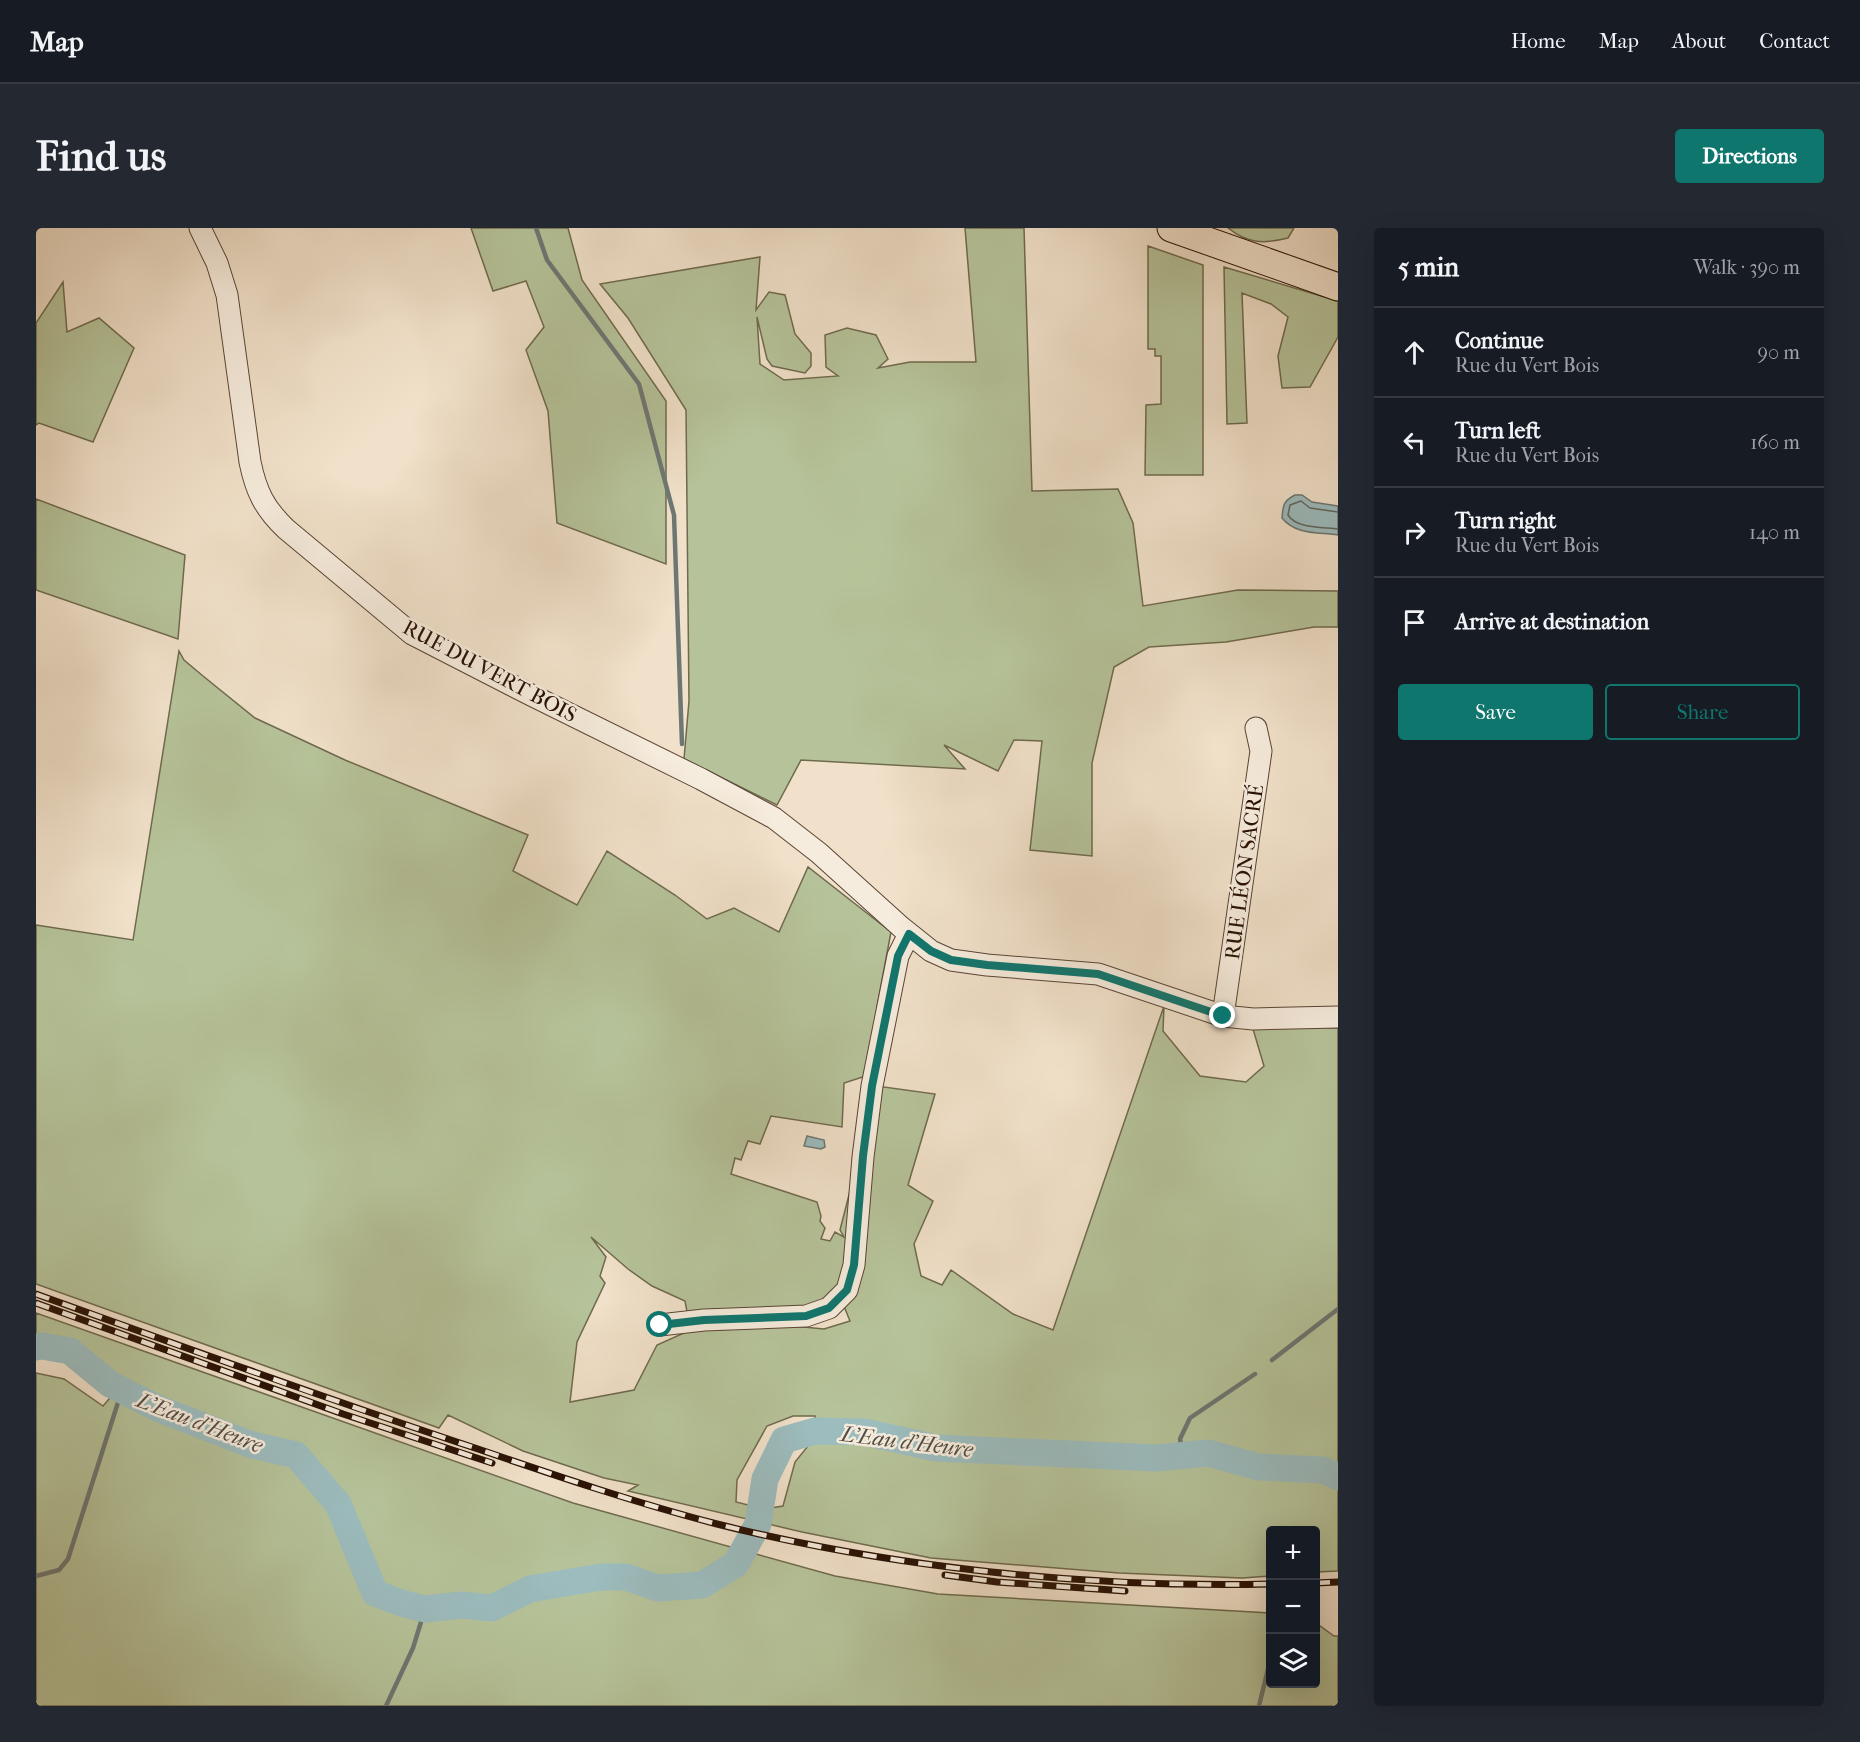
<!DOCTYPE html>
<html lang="en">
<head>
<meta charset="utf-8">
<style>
  :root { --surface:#171b24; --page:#242831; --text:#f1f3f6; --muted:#9ea1a6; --line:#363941; --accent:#0f766e }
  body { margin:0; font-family:"IM FELL French Canon",serif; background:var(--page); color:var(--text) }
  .controls { position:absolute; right:18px; bottom:18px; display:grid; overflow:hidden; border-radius:6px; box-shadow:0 6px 24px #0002 }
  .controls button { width:54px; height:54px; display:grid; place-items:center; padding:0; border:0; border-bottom:2px solid var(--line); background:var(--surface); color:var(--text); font:30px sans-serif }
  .stop { position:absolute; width:18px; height:18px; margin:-14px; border:4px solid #0f766e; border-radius:50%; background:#fff }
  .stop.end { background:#0f766e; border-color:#fff; box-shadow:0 2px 6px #0008 }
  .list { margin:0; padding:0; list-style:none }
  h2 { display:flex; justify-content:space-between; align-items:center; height:78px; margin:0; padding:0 24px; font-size:26px }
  h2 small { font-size:20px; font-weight:400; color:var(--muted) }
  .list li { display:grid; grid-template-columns:39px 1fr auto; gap:18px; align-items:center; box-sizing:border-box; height:90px; padding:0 24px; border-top:2px solid var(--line) }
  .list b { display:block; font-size:22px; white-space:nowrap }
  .list p { margin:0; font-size:20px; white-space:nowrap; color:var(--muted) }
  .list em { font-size:20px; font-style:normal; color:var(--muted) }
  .actions { display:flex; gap:12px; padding:18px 24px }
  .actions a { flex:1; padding:14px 0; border:2px solid var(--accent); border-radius:6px; text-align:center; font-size:21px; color:var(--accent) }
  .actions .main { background:var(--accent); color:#fff }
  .icon { flex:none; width:33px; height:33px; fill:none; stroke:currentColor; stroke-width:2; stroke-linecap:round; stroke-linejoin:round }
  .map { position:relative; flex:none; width:1302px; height:1478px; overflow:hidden; border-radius:6px }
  header { display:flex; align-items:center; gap:36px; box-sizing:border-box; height:84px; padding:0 30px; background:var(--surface); border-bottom:2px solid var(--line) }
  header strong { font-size:28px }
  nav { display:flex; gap:33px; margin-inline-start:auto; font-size:21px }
  .intro { display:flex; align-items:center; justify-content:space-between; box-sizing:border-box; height:144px; padding:0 36px }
  h1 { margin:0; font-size:42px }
  .button { padding:15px 27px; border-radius:6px; background:var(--accent); color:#fff; font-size:21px; font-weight:700 }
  main { display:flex; gap:36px; padding:0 36px }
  aside { flex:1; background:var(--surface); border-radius:6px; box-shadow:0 6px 24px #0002 }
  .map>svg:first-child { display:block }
</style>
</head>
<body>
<header>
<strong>Map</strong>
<nav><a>Home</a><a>Map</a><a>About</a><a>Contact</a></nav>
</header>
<div class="intro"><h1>Find us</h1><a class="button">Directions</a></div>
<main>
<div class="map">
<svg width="1302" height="1478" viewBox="0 0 1302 1478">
  <rect width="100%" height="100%" fill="#f1e1ca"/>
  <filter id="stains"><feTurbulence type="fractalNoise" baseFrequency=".00333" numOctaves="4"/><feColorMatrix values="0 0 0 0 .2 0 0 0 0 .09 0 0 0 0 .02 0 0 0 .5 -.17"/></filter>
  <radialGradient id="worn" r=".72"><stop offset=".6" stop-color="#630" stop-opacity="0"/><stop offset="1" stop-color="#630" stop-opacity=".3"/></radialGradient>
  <!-- green -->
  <path fill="#b6c39a" stroke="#6f6a4e" stroke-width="1.5" fill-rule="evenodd" d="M435,0H532L546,52L630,173V336L521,295L512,183L490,122L508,99L490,53L457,63Z
    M929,0H988L996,263L1082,261L1097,295L1107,378L1202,362L1302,363V399H1278L1190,414L1113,419L1078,439L1056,535V628L994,622L1006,513L978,512L962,543L908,517L929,541L765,532L741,577L648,531L653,473L650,182L592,90L564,56L724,29L720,82L733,64L749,67L759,106L775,125V138L769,145L736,138L731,131L721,89L724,136L748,152L802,148L790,139L789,107L811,100L840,107L852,131L842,140L874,134H940Z
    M1192,0H1258L1252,10C1228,16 1212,16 1192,0Z
    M1112,18L1167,37V247H1109L1110,177L1125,176V128H1119V121H1112Z
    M1188,39L1302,73V109L1274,159L1246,160L1242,128L1252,89L1235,76L1206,65L1211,195L1191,196Z
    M27,54L31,104L63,90L98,120L57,214L3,195L0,197V95Z
    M0,271L149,327L142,411L0,362Z
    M143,423L148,432L167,448L219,490L309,532L492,607L477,643L541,677L571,623L639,667L671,691L698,680L743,704L772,639L855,704L841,779L844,787L836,846L808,855L806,899L735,888L724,916L712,913L705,932L699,930L695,946L781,974L785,988L784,993L789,1000L785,1011L794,1013L799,1004L808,1009L804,1002L841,858L899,866L872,957L897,973L878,1016L885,1048L906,1057L915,1042L977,1086L1017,1102L1128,778L1127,803L1164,848L1210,854L1228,838L1217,801L1253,798L1302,800V1343L1280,1344V1302H1234V1348L1206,1350L1083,1345L895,1330L766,1304L592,1263L602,1257L568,1250L487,1223L412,1187L403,1200L0,1056V697L97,712ZM555,1009L592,1041L616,1058L649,1073L652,1089L807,1076L814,1093L788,1101L737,1096L659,1100L621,1117L598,1162L534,1174L541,1114L569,1055L564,1048L570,1029ZM757,1188H779L780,1208L759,1234L747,1278L728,1281L700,1274L701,1252L731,1198Z
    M0,1085L537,1275L799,1348L902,1366L1234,1385V1456H1280V1395L1298,1408H1302V1478H0V1145L28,1151L67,1178L74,1170L80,1147L35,1118L5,1111L0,1112Z"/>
  <!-- water -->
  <path fill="#9cbcbe" stroke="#6e7773" stroke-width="1.5" d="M1259,267H1266L1276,274L1302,278V307C1281,304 1260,307 1246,290C1247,278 1247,273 1259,267Z
    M771,908L788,912L789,919L785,921L768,918Z"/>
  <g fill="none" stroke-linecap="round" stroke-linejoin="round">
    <!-- shore -->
    <path stroke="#626660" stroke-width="1.5" d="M1302,284L1274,280L1265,273L1254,277L1252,287C1261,301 1286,299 1302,301"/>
    <!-- stream -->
    <path stroke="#6e7773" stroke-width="4.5" d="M500,0L511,32L603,156L638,287L646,516
      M1236,1132L1302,1081
      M1147,1227L1144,1211L1154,1190L1219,1146
      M0,1348L23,1342L32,1331L86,1162
      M350,1478L377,1420L389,1381
      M1223,1478L1234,1433"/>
    <!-- river -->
    <path stroke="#9cbcbe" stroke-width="27" d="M0,1119L6,1118L34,1123L74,1156L123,1181L216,1217L260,1227L302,1276L339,1365L365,1375L389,1381L426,1377L456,1380L494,1361L565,1349H590L622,1360L666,1357L700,1336L722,1296L729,1251L748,1212L779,1203L828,1204L900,1220L1121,1230L1172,1225L1223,1239L1287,1242L1302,1249"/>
    <defs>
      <path id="minor" d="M164,0L181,35L191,67L214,234C220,263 228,280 250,301L376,406L495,467L665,551L738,590L783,625L865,699L895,723L915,732L951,737L1062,746L1187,788L1217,791L1302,789
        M1187,788L1225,523L1220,500
        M624,1097L668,1092L770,1088L793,1080L811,1062L818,1037L827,929L836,858L862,728L873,706"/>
      <path id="major" d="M1135,0L1302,59"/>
    </defs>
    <!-- minor casing -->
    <use href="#minor" stroke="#5a4435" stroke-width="23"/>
    <!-- major casing -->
    <use href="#major" stroke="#281003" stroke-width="29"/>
    <!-- minor -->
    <use href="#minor" stroke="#f6ecdd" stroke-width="21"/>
    <!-- major -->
    <use href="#major" stroke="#f1e1ca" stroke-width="27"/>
    <defs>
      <path id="rail" d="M0,1066C147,1119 294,1172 442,1221C521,1248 600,1275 681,1296C856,1340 1054,1360 1234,1356
        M0,1075L307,1186L456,1235
        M909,1347L961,1354L1089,1363
        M1280,1355L1302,1354"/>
    </defs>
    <!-- rail casing -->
    <use href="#rail" stroke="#281003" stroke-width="7"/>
    <!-- rail -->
    <use href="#rail" stroke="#f6ecdd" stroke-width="4.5" stroke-dasharray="14" stroke-linecap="butt"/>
  </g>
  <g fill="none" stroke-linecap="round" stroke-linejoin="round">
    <!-- route -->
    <path stroke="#0f766e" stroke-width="8" d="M624,1097L668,1092L770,1088L793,1080L811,1062L818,1037L827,928L836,858L862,728L873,706L895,723L915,732L951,737L1062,746L1187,788"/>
  </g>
  <g text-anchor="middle" stroke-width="5" stroke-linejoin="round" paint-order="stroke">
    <!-- street labels -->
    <g font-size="21" fill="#281003" stroke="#f6ecdd">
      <text transform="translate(454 443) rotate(28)" y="7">RUE DU VERT BOIS</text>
      <text transform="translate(1208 644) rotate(-82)" y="7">RUE LÉON SACRÉ</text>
    </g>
    <!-- water labels -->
    <g font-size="22" font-style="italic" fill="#514c44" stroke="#f6ecdd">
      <text transform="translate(164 1194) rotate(21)" y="8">L'Eau d'Heure</text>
      <text transform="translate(871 1213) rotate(7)" y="8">L'Eau d'Heure</text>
    </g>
  </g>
  <rect width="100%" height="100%" filter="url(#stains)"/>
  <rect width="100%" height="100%" fill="url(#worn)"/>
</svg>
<div class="controls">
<button>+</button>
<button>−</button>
<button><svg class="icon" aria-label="layers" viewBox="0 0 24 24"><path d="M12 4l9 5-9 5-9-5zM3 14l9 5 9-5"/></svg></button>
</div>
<div class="stop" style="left:624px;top:1097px"></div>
<div class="stop end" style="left:1187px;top:788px"></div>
</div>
<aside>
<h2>5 min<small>Walk · 390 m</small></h2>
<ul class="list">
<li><svg class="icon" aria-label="ahead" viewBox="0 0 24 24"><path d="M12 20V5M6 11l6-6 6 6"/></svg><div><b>Continue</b><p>Rue du Vert Bois</p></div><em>90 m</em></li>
<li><svg class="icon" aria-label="left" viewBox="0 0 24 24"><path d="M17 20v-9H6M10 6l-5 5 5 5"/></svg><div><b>Turn left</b><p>Rue du Vert Bois</p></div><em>160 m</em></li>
<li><svg class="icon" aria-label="right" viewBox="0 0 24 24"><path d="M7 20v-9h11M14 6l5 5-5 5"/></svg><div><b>Turn right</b><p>Rue du Vert Bois</p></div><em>140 m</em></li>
<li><svg class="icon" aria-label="arrive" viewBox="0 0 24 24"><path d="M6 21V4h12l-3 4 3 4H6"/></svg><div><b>Arrive at destination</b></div></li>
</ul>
<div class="actions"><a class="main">Save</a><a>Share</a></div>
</aside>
</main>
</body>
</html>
